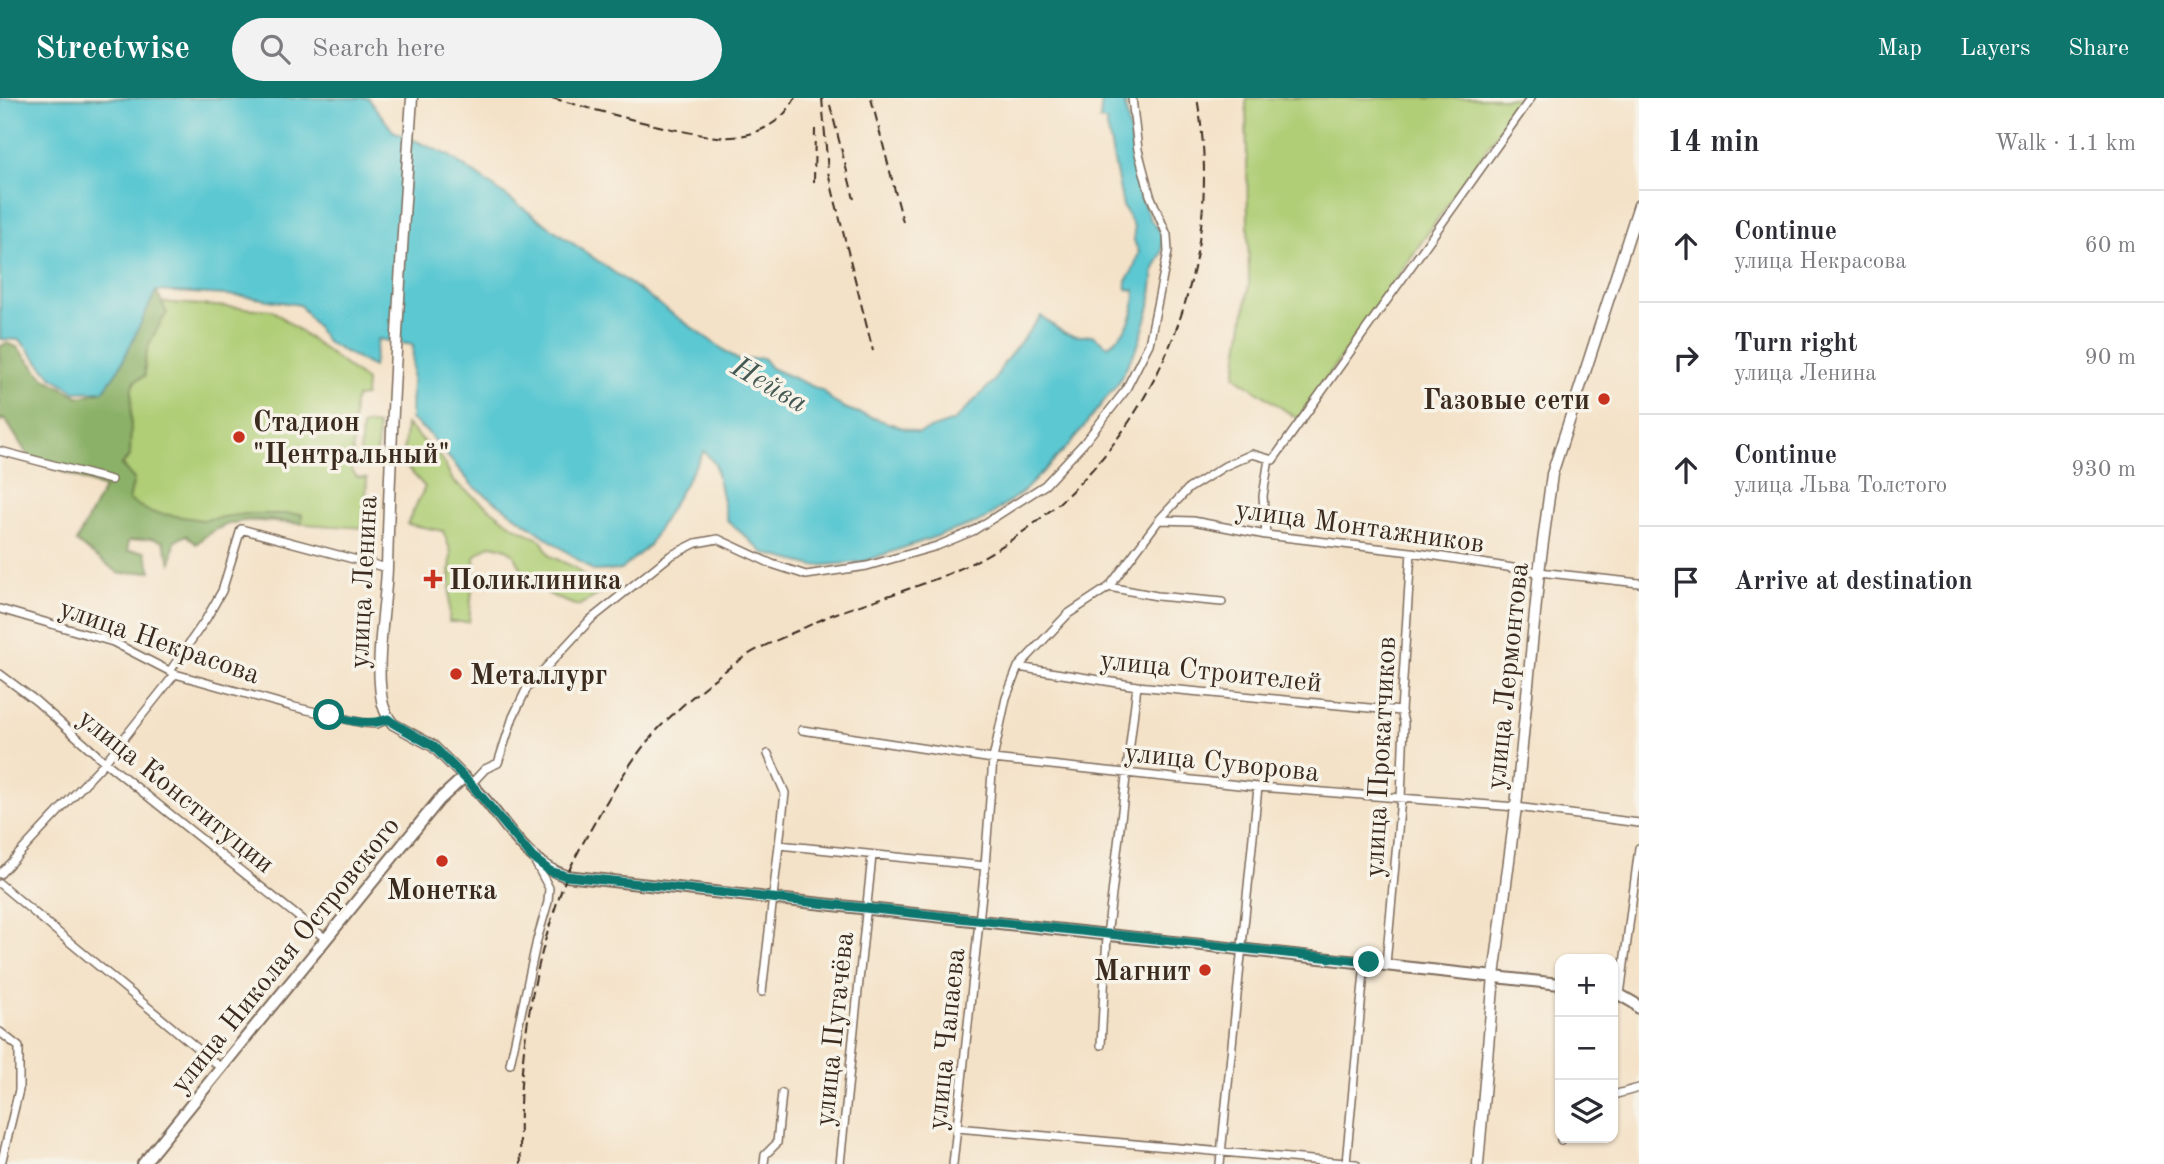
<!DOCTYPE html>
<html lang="en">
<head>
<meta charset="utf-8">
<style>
  :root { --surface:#fff; --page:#f2f2f3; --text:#2b2b33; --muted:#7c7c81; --line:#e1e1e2; --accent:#0f766e }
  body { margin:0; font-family:"Old Standard TT",serif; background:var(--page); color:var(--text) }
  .controls { position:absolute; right:21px; bottom:21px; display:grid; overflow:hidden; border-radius:14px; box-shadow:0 2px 5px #0004 }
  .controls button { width:63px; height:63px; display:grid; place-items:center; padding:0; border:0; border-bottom:2px solid var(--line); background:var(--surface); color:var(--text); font:35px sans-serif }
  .stop { position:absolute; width:21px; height:21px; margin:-16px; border:5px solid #0f766e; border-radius:50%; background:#fff }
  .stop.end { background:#0f766e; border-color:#fff; box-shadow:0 2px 7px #0008 }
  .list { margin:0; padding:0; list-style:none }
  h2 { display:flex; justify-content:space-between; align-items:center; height:91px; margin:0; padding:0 28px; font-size:30px }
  h2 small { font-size:23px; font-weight:400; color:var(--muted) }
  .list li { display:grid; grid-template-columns:46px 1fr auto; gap:21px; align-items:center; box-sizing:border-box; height:112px; padding:0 28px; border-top:2px solid var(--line) }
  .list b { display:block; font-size:26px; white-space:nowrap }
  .list p { margin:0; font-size:23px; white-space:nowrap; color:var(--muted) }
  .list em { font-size:23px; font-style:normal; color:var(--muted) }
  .icon { flex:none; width:38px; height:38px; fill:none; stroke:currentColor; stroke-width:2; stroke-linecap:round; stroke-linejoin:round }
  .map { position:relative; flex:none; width:1639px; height:1066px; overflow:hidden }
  header { display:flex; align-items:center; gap:42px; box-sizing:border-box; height:98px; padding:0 35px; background:var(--accent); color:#fff }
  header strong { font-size:33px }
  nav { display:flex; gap:38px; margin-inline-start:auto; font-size:24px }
  .search { width:490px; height:63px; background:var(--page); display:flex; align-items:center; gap:18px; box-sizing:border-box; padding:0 24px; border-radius:38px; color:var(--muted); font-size:26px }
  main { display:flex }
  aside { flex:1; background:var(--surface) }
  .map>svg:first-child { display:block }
</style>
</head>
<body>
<header>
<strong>Streetwise</strong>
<div class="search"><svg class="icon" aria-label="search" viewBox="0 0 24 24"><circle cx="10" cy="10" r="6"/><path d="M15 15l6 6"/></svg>Search here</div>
<nav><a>Map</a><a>Layers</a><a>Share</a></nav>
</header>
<main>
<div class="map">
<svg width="1639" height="1066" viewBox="0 0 1639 1066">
  <rect width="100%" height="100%" fill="#f7f3e8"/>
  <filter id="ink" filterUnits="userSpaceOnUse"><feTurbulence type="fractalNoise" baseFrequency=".0143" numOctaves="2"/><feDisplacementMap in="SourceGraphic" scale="14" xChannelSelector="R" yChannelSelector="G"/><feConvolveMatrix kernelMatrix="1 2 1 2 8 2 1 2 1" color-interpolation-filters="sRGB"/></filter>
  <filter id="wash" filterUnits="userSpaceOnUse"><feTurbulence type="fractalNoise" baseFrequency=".00686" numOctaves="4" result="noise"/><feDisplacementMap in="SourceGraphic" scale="28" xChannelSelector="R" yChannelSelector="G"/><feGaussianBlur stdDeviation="1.57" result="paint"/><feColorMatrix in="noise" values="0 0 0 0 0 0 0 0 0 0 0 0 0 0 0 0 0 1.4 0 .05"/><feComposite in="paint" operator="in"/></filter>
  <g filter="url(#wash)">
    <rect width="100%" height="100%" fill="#f4e2c8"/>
    <!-- green -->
    <path fill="#afce76" stroke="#757c4a" stroke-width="2" d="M1246,0H1522L1298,321L1235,278L1249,186Z
      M158,204L272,212L366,283L365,298L357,299L354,305L352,373L357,379L367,380L364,430L244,422L122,429L125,290Z
      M367,326L378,328L377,362L362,361L360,358L362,328Z
      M406,326L443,362L453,383L513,428L541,442L550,458L574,469L602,495L578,508C560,502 543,495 529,481C512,463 522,451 490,447L475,458L469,524H449L451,454L443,433L407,426L425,389L403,365Z"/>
    <!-- forest -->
    <path fill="#8bb167" stroke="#636e42" stroke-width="2" d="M156,193L167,215C154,235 142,253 145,278L135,283L132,290L130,358L121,367L134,381L129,402L150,414L202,422L245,416H302L301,425C260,422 229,415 196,446L186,437L175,443L171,465L163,443L151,440L128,443V453H145L151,473L120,476L76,444L104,390L30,361L5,321L0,323V249L6,245L17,249L44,280L80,299L103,293L120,269Z"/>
    <!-- water -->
    <path fill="#5bc8d2" stroke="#4b7978" stroke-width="2" d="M0,0H368L393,33L448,57L738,262L763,260L771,270L823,293L835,305L847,311L918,335L954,323L994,283L1004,265L1041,218C1061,233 1066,241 1092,237L1108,248C1129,232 1135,219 1135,192L1127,191L1126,183L1133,172L1139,154L1134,143V129L1123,108L1106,23L1100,22L1102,0H1124L1136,70L1137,91L1150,121L1162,136V154L1154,171L1150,208L1139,245L1118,285L1071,345L1025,392L984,422L862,464L814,468L764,455L727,422L715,366L704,353L649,447L621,472L594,473L473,388L428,335L411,321L413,247L378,241L373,269L328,245L300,207L243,198L156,193L120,269L103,293L76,294L51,278L20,242L0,241Z"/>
  </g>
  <g filter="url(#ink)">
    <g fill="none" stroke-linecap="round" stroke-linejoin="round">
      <defs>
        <path id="street" d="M0,353L111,382
          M1159,422L1193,423L1266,437L1411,454L1539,474L1639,485
          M1266,437L1263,398L1269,361
          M1109,489L1157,498L1222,504
          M0,511L113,544L175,576L290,608L363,625L377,626L388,621
          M1018,569L1137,588L1401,613
          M170,573L206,521L222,493L241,431L387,470
          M0,576L36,603L105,664L326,841
          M802,632L993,661L1258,689L1516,709L1639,725
          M471,686L485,671L498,665L513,619L527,590L590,522L670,458L696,445L718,441L772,466L806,477L867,468L937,448L973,433L1045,387L1084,345L1125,293L1149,246L1168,154L1167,137L1150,97L1138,52L1132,0
          M779,747L985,768
          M0,776L105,664L175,576
          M0,786L221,970
          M1386,866L1401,700L1404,625L1401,613L1411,454
          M762,894L785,695L768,656
          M1620,897L1639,750
          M0,934L19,949V992L1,1066
          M1101,947L1107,838L1137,588
          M510,966L537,842L548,804L549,790L534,762
          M1613,997L1639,990
          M957,1030L1356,1066
          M1561,1042L1562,1040
          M1346,1065L1365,864
          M764,1066L765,1057L777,1045L782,995
          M840,1066L872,758
          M953,1066L985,768L993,661L1006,600L1018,569L1068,516L1109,489L1159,422L1188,391L1225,368L1252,356L1273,362L1531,0
          M1220,1066L1258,689"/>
        <path id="secondary" d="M412,0C401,156 391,312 387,469C386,506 377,550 380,586C381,601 383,614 393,626L433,648L464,679
          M1478,1066L1494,878L1516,709L1539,474L1552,376L1639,107"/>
        <path id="primary" d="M1613,893L1634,905L1639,910
          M143,1066L439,702L464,679C499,710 520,763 566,778L1560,886"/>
      </defs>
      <!-- street casing -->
      <use href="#street" stroke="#7c6a5a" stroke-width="10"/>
      <!-- secondary casing -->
      <use href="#secondary" stroke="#7c6a5a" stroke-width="13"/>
      <!-- primary casing -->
      <use href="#primary" stroke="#7c6a5a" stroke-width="14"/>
      <!-- street -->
      <use href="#street" stroke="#fff" stroke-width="7"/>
      <!-- secondary -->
      <use href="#secondary" stroke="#fff" stroke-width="10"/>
      <!-- primary -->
      <use href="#primary" stroke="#fff" stroke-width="10"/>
      <!-- rail -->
      <path stroke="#3b2a1e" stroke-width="2" stroke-dasharray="10 5" stroke-linecap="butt" d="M552,0C592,11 631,22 672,31C694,35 717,42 740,38C764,34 785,21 795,0
        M822,0L828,74L873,253
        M871,0L903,124
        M830,7L854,101
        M814,84L815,31
        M521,1066C515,970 531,870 566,780C575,757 589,735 601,713C619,683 637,653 661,628C687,602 716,578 746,558C760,549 776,543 790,536C805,530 819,522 834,516C884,498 936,485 983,459C1144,370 1230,180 1197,0"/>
    </g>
  </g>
  <g fill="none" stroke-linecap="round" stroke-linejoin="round" filter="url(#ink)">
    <!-- route -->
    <path stroke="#0f766e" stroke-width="9" d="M329,617C349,622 368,629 388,621L393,625L433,648L471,686L532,759L550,773L566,778L1369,864"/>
  </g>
  <!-- markers -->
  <g fill="#c8321e" stroke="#f7f3e8" stroke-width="2.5">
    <circle cx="1604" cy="301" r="7"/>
    <circle cx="239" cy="339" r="7"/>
    <path d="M429.5 470.5h7v7h7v7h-7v7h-7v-7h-7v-7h7z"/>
    <circle cx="456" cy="576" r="7"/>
    <circle cx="442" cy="763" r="7"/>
    <circle cx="1205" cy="872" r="7"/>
  </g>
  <g text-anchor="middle" stroke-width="7" stroke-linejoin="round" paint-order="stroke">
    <!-- poi labels -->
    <g font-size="28" font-weight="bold" fill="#3b2a1e" stroke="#f7f3e8" text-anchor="start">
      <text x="1590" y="311" text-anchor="end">Газовые сети</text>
      <text x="253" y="333">Стадион<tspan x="253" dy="32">"Центральный"</tspan></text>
      <text x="449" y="491">Поликлиника</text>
      <text x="470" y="586">Металлург</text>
      <text x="442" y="801" text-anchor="middle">Монетка</text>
      <text x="1191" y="882" text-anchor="end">Магнит</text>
    </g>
    <!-- street labels -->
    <g font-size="28" fill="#3b2a1e" stroke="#f7f3e8">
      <text transform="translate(1360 427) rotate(8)" y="10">улица Монтажников</text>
      <text transform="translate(362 484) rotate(-87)" y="10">улица Ленина</text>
      <text transform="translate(160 542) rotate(19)" y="10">улица Некрасова</text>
      <text transform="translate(1211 572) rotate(6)" y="10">улица Строителей</text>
      <text transform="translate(1506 578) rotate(-84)" y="10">улица Лермонтова</text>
      <text transform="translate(1379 659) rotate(-87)" y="10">улица Прокатчиков</text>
      <text transform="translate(1222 663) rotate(6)" y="10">улица Суворова</text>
      <text transform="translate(177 692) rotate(39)" y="10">улица Конституции</text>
      <text transform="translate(284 856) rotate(-51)" y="10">улица Николая Островского</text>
      <text transform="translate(833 931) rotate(-84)" y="10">улица Пугачёва</text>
      <text transform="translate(945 941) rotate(-84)" y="10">улица Чапаева</text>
    </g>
    <!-- water labels -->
    <g font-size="30" font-style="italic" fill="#455954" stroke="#f7f3e8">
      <text transform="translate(770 286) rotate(30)" y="10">Нейва</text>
    </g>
  </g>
</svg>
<div class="controls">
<button>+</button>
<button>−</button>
<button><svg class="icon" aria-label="layers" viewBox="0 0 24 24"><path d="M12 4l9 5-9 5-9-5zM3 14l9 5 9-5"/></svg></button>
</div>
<div class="stop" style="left:329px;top:617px"></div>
<div class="stop end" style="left:1369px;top:864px"></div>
</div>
<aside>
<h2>14 min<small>Walk · 1.1 km</small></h2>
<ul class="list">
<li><svg class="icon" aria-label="ahead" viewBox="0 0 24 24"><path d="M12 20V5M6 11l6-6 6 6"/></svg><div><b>Continue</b><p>улица Некрасова</p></div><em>60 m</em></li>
<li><svg class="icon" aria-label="right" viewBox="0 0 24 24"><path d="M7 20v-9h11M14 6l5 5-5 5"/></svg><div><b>Turn right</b><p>улица Ленина</p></div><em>90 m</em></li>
<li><svg class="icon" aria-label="ahead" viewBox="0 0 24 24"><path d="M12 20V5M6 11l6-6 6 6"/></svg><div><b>Continue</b><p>улица Льва Толстого</p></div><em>930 m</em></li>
<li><svg class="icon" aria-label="arrive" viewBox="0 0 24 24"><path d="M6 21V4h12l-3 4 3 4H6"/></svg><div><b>Arrive at destination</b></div></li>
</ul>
</aside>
</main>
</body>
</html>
